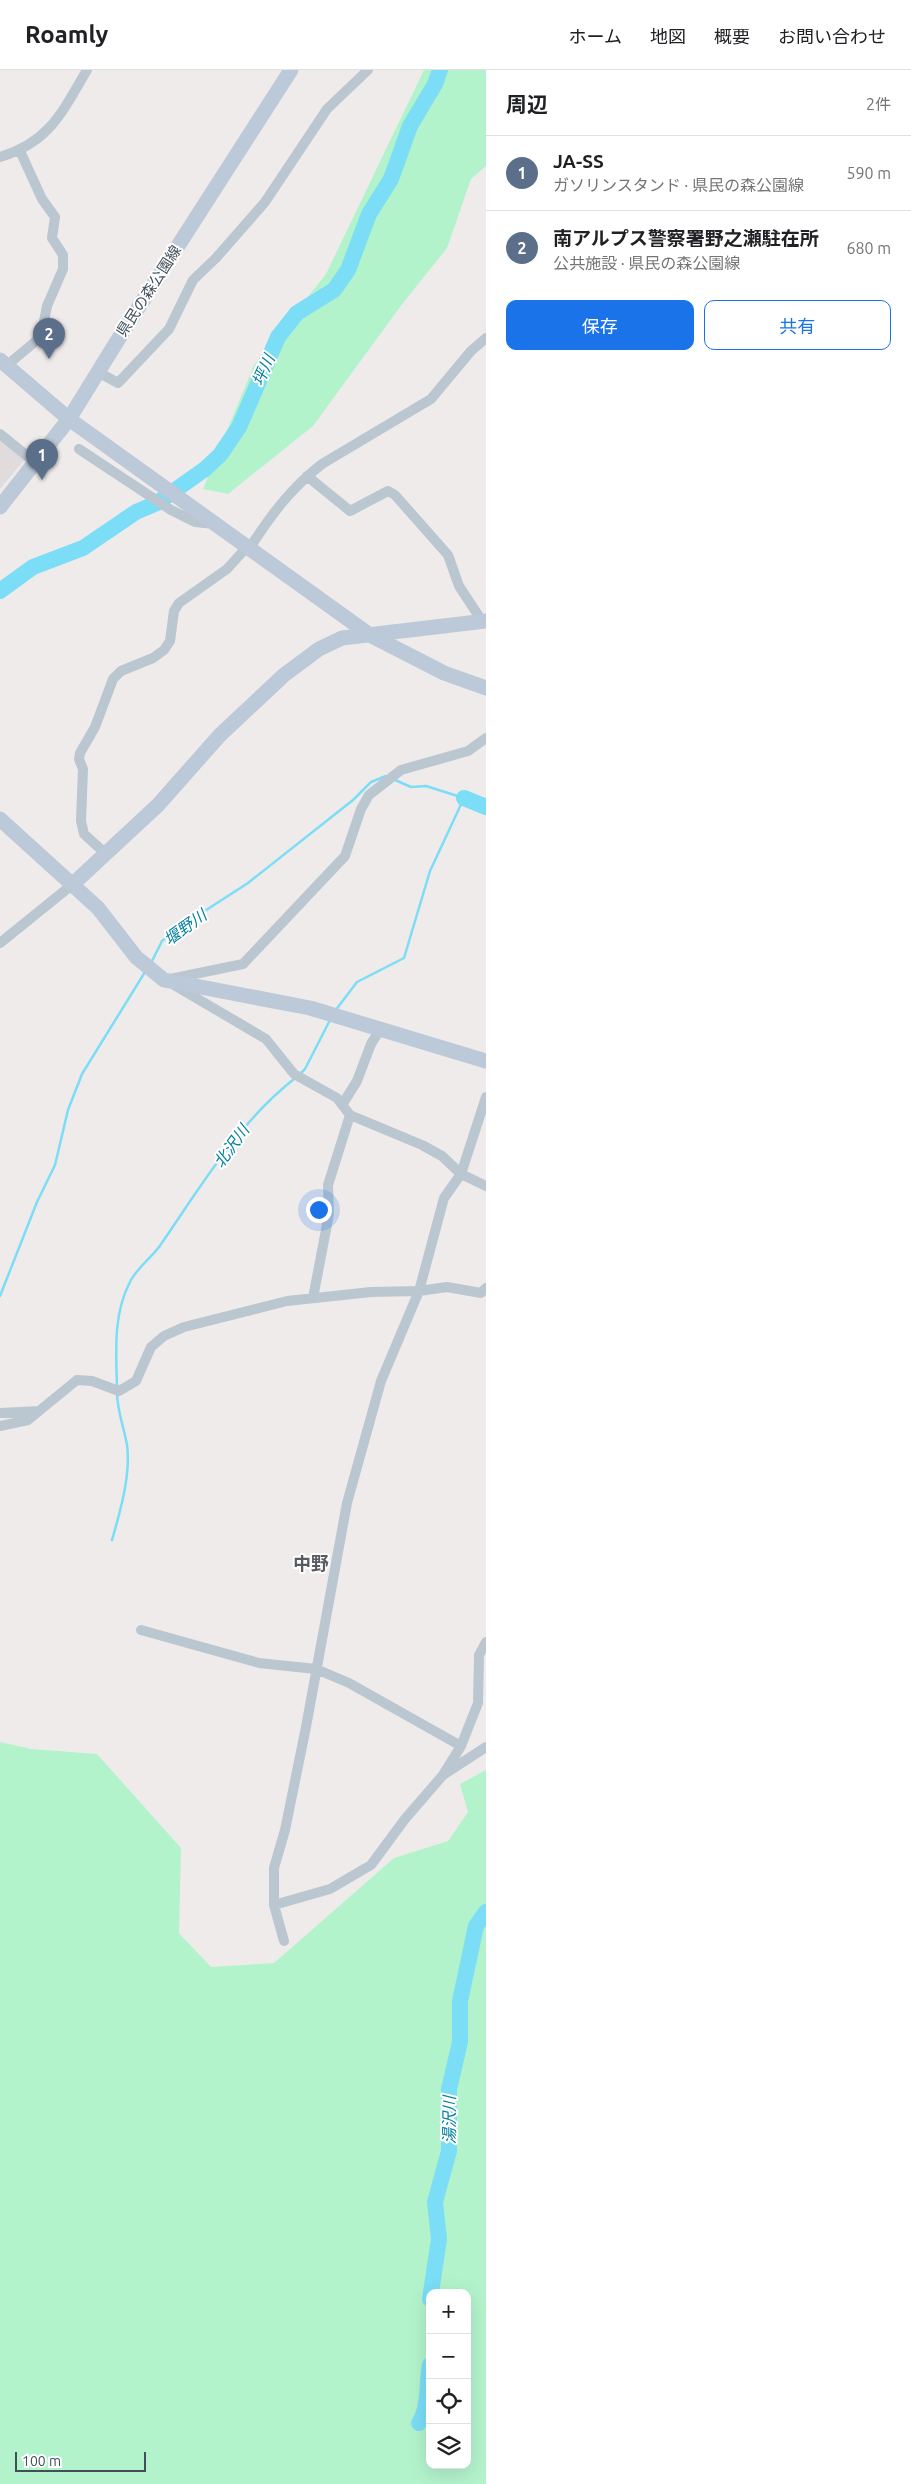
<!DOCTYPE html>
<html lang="ja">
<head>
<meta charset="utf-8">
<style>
  :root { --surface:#fff; --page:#f2f2f2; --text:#202124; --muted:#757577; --line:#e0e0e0; --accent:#1a73e8 }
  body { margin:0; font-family:Ubuntu,"Noto Sans JP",sans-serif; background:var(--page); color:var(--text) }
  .controls { position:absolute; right:15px; bottom:15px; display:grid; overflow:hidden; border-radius:10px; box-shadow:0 5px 20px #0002 }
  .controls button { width:45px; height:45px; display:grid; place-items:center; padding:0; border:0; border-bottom:1px solid var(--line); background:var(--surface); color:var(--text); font:25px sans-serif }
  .scale { position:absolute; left:15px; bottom:12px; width:131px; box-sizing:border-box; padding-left:5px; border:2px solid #424f5b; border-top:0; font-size:14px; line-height:18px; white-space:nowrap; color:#424f5b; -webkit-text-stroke:4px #fff; paint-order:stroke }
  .you { position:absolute; left:318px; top:1139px; width:18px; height:18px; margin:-12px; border:4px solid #fff; border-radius:50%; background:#1a73e8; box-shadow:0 0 0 8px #1a73e833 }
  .badge { display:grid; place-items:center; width:32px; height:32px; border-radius:50%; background:var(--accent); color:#fff; font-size:16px; font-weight:700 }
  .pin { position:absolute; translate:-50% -41px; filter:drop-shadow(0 1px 2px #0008) }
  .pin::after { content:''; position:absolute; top:26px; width:18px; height:15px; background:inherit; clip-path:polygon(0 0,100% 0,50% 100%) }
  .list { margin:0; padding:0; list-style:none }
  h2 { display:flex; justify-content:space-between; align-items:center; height:65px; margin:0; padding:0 20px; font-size:21px }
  h2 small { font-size:16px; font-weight:400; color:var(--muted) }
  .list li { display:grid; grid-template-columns:32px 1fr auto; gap:15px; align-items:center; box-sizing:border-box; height:75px; padding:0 20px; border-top:1px solid var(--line) }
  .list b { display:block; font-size:19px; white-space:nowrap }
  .list p { margin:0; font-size:16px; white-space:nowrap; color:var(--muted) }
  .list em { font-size:16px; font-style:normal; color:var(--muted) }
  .actions { display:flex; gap:10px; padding:15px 20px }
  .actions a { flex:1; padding:11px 0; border:1px solid var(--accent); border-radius:10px; text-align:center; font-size:18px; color:var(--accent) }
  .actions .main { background:var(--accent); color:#fff }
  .icon { flex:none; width:28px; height:28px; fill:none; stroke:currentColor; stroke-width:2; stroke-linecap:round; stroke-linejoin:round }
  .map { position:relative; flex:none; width:486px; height:2414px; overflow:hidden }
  header { display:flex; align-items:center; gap:30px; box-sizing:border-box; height:70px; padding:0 25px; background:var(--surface); border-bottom:1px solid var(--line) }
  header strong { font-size:24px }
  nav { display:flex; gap:28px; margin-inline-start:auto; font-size:18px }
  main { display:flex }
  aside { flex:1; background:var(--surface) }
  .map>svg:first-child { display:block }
</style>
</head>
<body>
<header>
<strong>Roamly</strong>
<nav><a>ホーム</a><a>地図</a><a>概要</a><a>お問い合わせ</a></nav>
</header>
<main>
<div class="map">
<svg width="486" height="2414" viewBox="0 0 486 2414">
  <rect width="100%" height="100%" fill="#efebeb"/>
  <!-- education -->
  <path fill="#e0dcdd" d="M0,368L25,389L0,419Z"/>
  <!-- green -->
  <path fill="#b3f3cc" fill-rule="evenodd" d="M424,0H486V96L471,109L447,178L403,233L313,356L228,424L203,419L254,295L326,204Z
    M0,1672L31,1679L97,1684L181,1778L179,1863L211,1897L274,1893L394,1788L448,1771L468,1742L460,1714L486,1700V2414H0ZM430,2223H467V2395H430Z"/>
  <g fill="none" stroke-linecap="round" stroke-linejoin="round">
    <!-- stream -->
    <path stroke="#7bddf6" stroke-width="2.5" d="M151,893L162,871L183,855L248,813L353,730L371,712L386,706
      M335,941L357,912L404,888L430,801L464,728L426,716L411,717L393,709
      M300,1004L305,999L330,950
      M0,1226L37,1132L55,1095L68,1040L82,1004L145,902
      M117,1317C116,1282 113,1244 130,1212C136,1199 150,1189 159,1177C200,1118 237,1054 294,1009
      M112,1470C120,1442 131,1405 127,1375C124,1357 117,1341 117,1322"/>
    <!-- river -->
    <path stroke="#7bddf6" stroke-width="16" d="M0,521L33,497L83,478L136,442L157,433L205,399L220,385L239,357L278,267L297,243L334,220L348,200L369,144L391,109L410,56L435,14L440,0
      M464,728L486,737
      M430,2229L439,2169L435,2132L449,2081V2019L460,1972V1931L476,1856L486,1842
      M419,2353C430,2336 426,2314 430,2295"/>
    <!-- street -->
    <path stroke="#bac7d0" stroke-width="10" d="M0,87C50,72 62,42 87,0
      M6,296L36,271L42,262L47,236L63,199V185L52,168L55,147L42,129L20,81
      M98,302L118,313L169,259L193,210L216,188L265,132L327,39L368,0
      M0,364L37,394
      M79,379L171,440L195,452L214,454
      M307,406L350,441L388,421L395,425L448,485L459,516L482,551
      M249,479C271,445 290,419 322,394L431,329L471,281L486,268
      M106,784L84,764L81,751L83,699L79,689L80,683L95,657L113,609L121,601L153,588L164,580L170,571L174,541L179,533L227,499L247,477
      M0,873L73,814
      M170,909L243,894L345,786L361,739L369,725L401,700L468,681L486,668
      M174,915L266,969L294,1004L337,1028L350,1045L422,1075L442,1086L461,1104L486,1116
      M342,1035L357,1011L371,974L381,958
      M313,1228L329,1144L328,1115L350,1045
      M0,1343L39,1341L77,1310L92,1311L119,1321L136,1311L151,1277L164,1266L184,1257L287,1231L371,1222L419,1221L447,1217L481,1223L486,1218
      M0,1356L28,1350L39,1341
      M141,1560L259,1593L316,1599L349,1613L461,1676L443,1705
      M461,1676L478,1633L479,1585L486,1572
      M274,1835L330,1819L371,1795L405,1749L443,1705L486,1677
      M284,1871L274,1835V1798L285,1760L306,1657L347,1433L381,1311L419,1221L444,1128L461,1104L486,1027"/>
    <!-- secondary -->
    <path stroke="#bbc9d8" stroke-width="15" d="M0,290L69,349L370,565L444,603L486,618
      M0,437L69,349L124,260L291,0
      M0,749L98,838L136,887L164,910L310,938L486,991
      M73,814L158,735L220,665L284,605L319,579L342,568L486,551"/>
  </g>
  <g text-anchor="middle" stroke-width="4" stroke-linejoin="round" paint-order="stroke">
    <!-- street labels -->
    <g font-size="15" fill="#424f5b" stroke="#fff">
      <text transform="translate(149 221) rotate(-57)" y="5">県民の森公園線</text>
    </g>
    <!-- water labels -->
    <g font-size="16" font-style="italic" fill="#0280a0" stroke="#fff">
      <text transform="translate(263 300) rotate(-66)" y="6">坪川</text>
      <text transform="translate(185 857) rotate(-36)" y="6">堰野川</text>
      <text transform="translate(231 1076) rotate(-54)" y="6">北沢川</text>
      <text transform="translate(449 2050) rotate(-90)" y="6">湯沢川</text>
    </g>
    <!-- quarter labels -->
    <g font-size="18" font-weight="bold" fill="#585c62" stroke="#fff">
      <text x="311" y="1500">中野</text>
    </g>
  </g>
</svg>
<div class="controls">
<button>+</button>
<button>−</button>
<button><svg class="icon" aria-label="locate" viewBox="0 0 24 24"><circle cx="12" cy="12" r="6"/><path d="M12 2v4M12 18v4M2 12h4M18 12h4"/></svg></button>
<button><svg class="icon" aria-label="layers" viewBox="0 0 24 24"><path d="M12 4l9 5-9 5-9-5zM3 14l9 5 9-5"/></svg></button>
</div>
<div class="scale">100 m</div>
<div class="you"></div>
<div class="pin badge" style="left:42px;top:410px;background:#5c6f8a">1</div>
<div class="pin badge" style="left:49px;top:289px;background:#5c6f8a">2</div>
</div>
<aside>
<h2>周辺<small>2件</small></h2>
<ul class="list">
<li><span class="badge" style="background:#5c6f8a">1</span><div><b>JA-SS</b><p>ガソリンスタンド · 県民の森公園線</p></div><em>590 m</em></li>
<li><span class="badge" style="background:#5c6f8a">2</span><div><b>南アルプス警察署野之瀬駐在所</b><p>公共施設 · 県民の森公園線</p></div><em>680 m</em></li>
</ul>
<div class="actions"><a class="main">保存</a><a>共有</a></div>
</aside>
</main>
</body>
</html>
